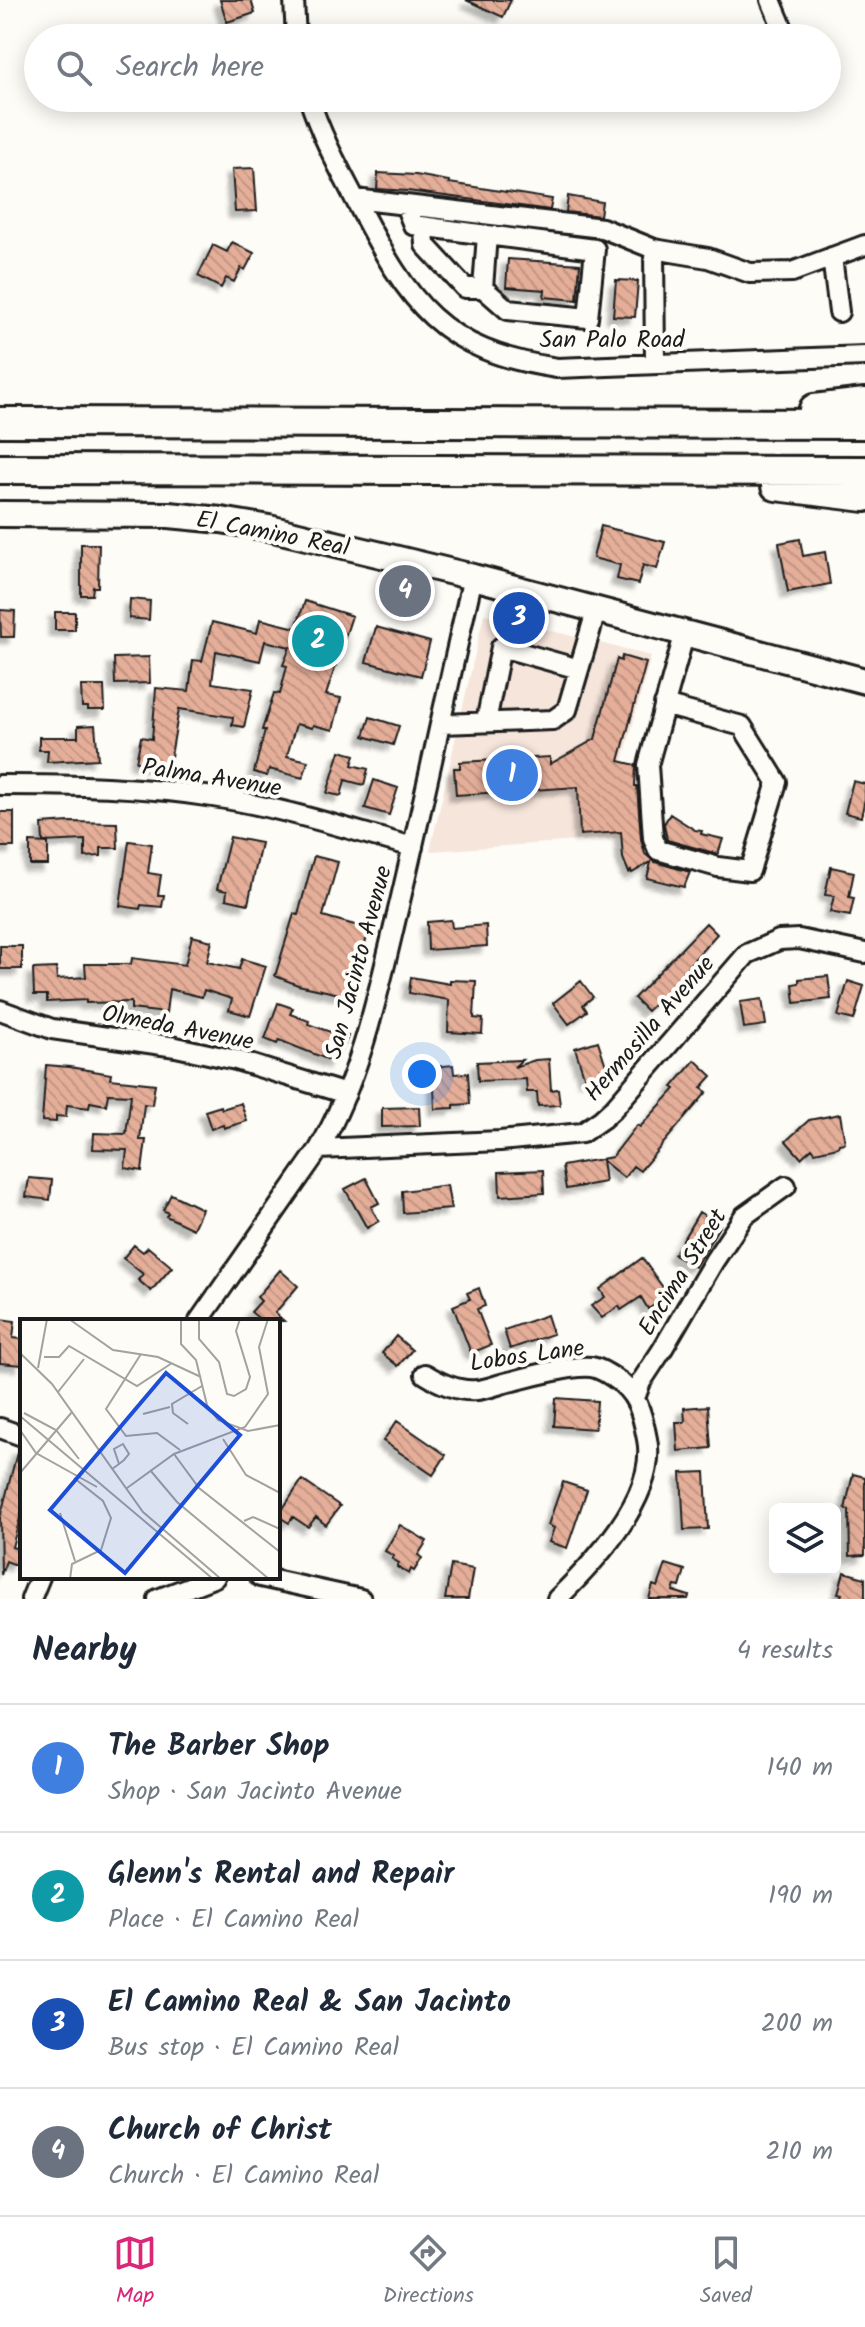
<!DOCTYPE html>
<html lang="en">
<head>
<meta charset="utf-8">
<style>
  :root { --surface:#fff; --page:#f2f2f3; --text:#1f2937; --muted:#747a83; --line:#e0e1e3; --accent:#db2777 }
  body { margin:0; font-family:Kalam,sans-serif; background:var(--page); color:var(--text) }
  .controls { position:absolute; right:24px; bottom:24px; display:grid; overflow:hidden; border-radius:12px; box-shadow:0 4px 20px #0003 }
  .controls button { width:72px; height:72px; display:grid; place-items:center; padding:0; border:0; border-bottom:2px solid var(--line); background:var(--surface); color:var(--text); font:40px sans-serif }
  .you { position:absolute; left:422px; top:1074px; width:28px; height:28px; margin:-20px; border:6px solid #fff; border-radius:50%; background:#1a73e8; box-shadow:0 0 0 12px #1a73e833 }
  .badge { display:grid; place-items:center; width:52px; height:52px; border-radius:50%; background:var(--accent); color:#fff; font-size:26px; font-weight:700 }
  .pin { position:absolute; translate:-50% -50%; border:4px solid #fff; box-shadow:0 2px 8px #0006 }
  .list { margin:0; padding:0; list-style:none }
  h2 { display:flex; justify-content:space-between; align-items:center; height:104px; margin:0; padding:0 32px; font-size:34px }
  h2 small { font-size:26px; font-weight:400; color:var(--muted) }
  .list li { display:grid; grid-template-columns:52px 1fr auto; gap:24px; align-items:center; box-sizing:border-box; height:128px; padding:0 32px; border-top:2px solid var(--line) }
  .list b { display:block; font-size:30px; white-space:nowrap }
  .list p { margin:0; font-size:26px; white-space:nowrap; color:var(--muted) }
  .list em { font-size:26px; font-style:normal; color:var(--muted) }
  .icon { flex:none; width:44px; height:44px; fill:none; stroke:currentColor; stroke-width:2; stroke-linecap:round; stroke-linejoin:round }
  .map { position:relative; flex:none; width:865px; height:1599px; overflow:hidden }
  .search { position:absolute; background:var(--surface); box-shadow:0 4px 20px #0003; left:24px; right:24px; top:24px; height:88px; display:flex; align-items:center; gap:20px; box-sizing:border-box; padding:0 28px; border-radius:44px; color:var(--muted); font-size:30px }
  .sheet { height:616px; background:var(--surface) }
  nav { display:flex; justify-content:space-around; align-items:center; box-sizing:border-box; height:112px; border-top:2px solid var(--line); background:var(--surface); font-size:22px; color:var(--muted) }
  nav a { display:grid; justify-items:center; gap:4px }
  nav .on { color:var(--accent) }
  .map>svg:first-child { display:block }
</style>
</head>
<body>
<div class="map">
<svg width="865" height="1599" viewBox="0 0 865 1599">
  <defs>
    <pattern id="building-back-hatch" width="6" height="6" patternUnits="userSpaceOnUse" patternTransform="scale(2)"><rect width="6" height="6" fill="#e4ae99"/><path d="M-1 5l2 2M0 0l6 6M5-1l2 2" fill="none" stroke="#c39583"/></pattern>
    <filter id="shadow"><feDropShadow dx="-6" dy="6" stdDeviation="2" flood-color="#0004"/></filter>
  </defs>
  <rect width="100%" height="100%" fill="#fdfcf7"/>
  <filter id="ink" filterUnits="userSpaceOnUse"><feTurbulence type="fractalNoise" baseFrequency=".0125" numOctaves="2"/><feDisplacementMap in="SourceGraphic" scale="16" xChannelSelector="R" yChannelSelector="G"/><feConvolveMatrix kernelMatrix="1 2 1 2 8 2 1 2 1" color-interpolation-filters="sRGB"/></filter>
  <g filter="url(#ink)">
    <!-- built -->
    <path fill="#f6e5db" d="M484,614L651,656L618,780L621,838L430,851Z"/>
    <!-- building -->
    <path fill="url(#building-back-hatch)" stroke="#1c1c1c" stroke-width="2" filter="url(#shadow)" d="M220,0H251L255,13L227,22Z
      M466,0H511L503,17Z
      M254,168L257,211L235,212L232,169Z
      M378,173L416,175L449,181V183L552,199L550,210L408,191L377,189Z
      M568,196L602,202L600,216L566,212Z
      M232,242L254,253L245,270L241,268L234,282L226,278L221,288L198,276L213,245L227,252Z
      M508,259L580,264L577,300L544,297L545,290L506,287Z
      M616,280L638,281L635,317L613,316Z
      M601,526L665,542L657,569L643,565L638,584L617,579L620,565L593,558Z
      M800,539L803,556L825,552L830,584L788,592L779,543Z
      M81,544H99L98,587H93L92,595H81Z
      M130,599L150,601L149,620L129,618Z
      M305,601L352,616L326,695L341,698L333,730L313,725L312,728L296,724L287,756L308,761L303,778L269,769L267,776L254,772L265,730H262L274,693L280,694L287,666L283,665L290,647L265,641L260,661L216,651L212,683L253,689L244,727L232,725L233,717L179,709L169,768L136,762L141,737L152,739L156,688L189,691L193,660L202,661L212,622L257,633L260,619L296,628Z
      M0,610L15,611L14,637H1Z
      M55,612H75V630H55Z
      M376,627L430,642L421,676L366,662Z
      M622,656L646,663L619,761L636,765L635,786H637L641,839L645,854L655,862L690,872L684,887L647,878L651,862L632,873L631,871L629,873L623,858L621,832L580,835L578,787L456,795L454,768H460V762L550,757V764L595,739L617,659L621,661Z
      M149,657L150,683L115,684L114,658Z
      M81,686H104L105,710H88V707H82Z
      M370,717L399,726L393,745L364,736Z
      M95,725L98,759L47,762L48,750H39V737H78V726Z
      M340,751L355,755L352,765L368,769L364,785L345,780L341,796L327,793Z
      M374,780L398,788L389,815L365,808Z
      M853,781L865,784V799L861,817L845,813Z
      M0,812H14V847H0Z
      M670,814L695,830L702,831L701,834L723,839L718,854L667,840L664,824Z
      M69,822L117,823L118,848H101V856L85,857V840L43,842L42,824Z
      M230,837L261,843L248,904L226,899L227,891L217,889Z
      M129,841L152,844L148,873L161,875L158,895H164L162,907L141,905L140,909L120,906Z
      M30,842L48,843V865H30Z
      M314,856L338,862L323,916L369,929L357,975L362,976L359,989L351,987L349,996L298,985L275,976L294,914L298,915Z
      M831,867L854,872L849,897L854,898L850,916L830,912L834,896L825,895Z
      M451,920L452,928L486,925L487,946L428,950L427,922Z
      M706,923L717,934L681,974L683,976L647,1011L634,998Z
      M192,936L212,941L207,962L239,969L242,959L266,966L250,1016L229,1010L232,999L204,990L202,997L169,989L166,1013L131,1009V1002L86,1003V1000L47,1002V995H34L33,969L56,968L57,979L86,977L85,964H131L132,958L185,965Z
      M0,946H22V969H0Z
      M828,976L831,999L795,1003L793,984L799,983V979Z
      M411,977L450,984V980L476,981L474,1018L483,1019L482,1034L448,1032L449,1000L409,993Z
      M581,981L593,997L583,1005L587,1011L569,1024L553,1003Z
      M848,981L864,986L854,1020L838,1016Z
      M762,999L766,1025L744,1028L740,1002Z
      M278,1003L293,1008L290,1014L309,1021L308,1024L333,1033L334,1030L348,1036L343,1049L339,1048L334,1062L279,1040L277,1044L265,1039Z
      M598,1041L608,1072L585,1079L575,1048Z
      M549,1059L551,1090L558,1089L560,1105L538,1106L537,1092H527L526,1079L478,1081L477,1062L522,1060L514,1067L535,1060Z
      M695,1060L712,1076L701,1088L707,1092L640,1171L633,1166L624,1178L602,1160L605,1182L566,1189L562,1166L612,1157L637,1125L640,1127L675,1089L672,1087Z
      M46,1065L70,1067L111,1074L110,1079L155,1084L152,1105L144,1104L140,1140H146L142,1171L125,1168L127,1150L93,1149L94,1133L126,1134L131,1095L108,1094L106,1105L90,1102L89,1108L67,1105L66,1117L56,1116V1122L42,1121Z
      M453,1065L454,1074L468,1073L470,1104L454,1105V1108L435,1109L433,1067Z
      M241,1103L247,1121L224,1128L223,1125L211,1129L205,1111L221,1106L222,1109Z
      M419,1107L420,1126L382,1127V1108Z
      M840,1114L845,1143L839,1144L838,1147L815,1152L812,1148L801,1158L786,1141L809,1120Z
      M543,1170L544,1193L500,1196L499,1172Z
      M29,1178L52,1180L50,1200L26,1197Z
      M366,1178L379,1203L371,1207L379,1221L367,1228L345,1189Z
      M447,1185L451,1209L403,1213L402,1191Z
      M171,1194L202,1209L193,1229L166,1216L168,1213L163,1210Z
      M699,1212L720,1225L695,1267L674,1255Z
      M134,1245L143,1252L148,1247L172,1267L151,1291L138,1280L143,1274L123,1258Z
      M642,1258L669,1296L648,1309L641,1297L621,1310L619,1306L602,1318L591,1306L605,1297L600,1289Z
      M280,1270L298,1286L275,1313L284,1321H262L251,1312L261,1301L257,1297Z
      M479,1288L485,1306L477,1309L491,1345L471,1353L453,1306L470,1299L467,1293Z
      M547,1315L553,1334L510,1349L504,1330Z
      M0,1319L15,1321L13,1338L22,1339V1365L0,1363Z
      M396,1336L412,1350L398,1366L382,1353Z
      M556,1398L597,1401L595,1429L554,1426Z
      M708,1406L711,1448L678,1451L676,1422H685L684,1408Z
      M397,1421L446,1455L433,1475L383,1441Z
      M18,1449L22,1450V1511L12,1547L22,1550L16,1565L6,1561L1,1575L0,1518Z
      M705,1472L708,1529L684,1530L681,1473Z
      M853,1474L865,1477V1555L850,1556L849,1510L845,1509Z
      M302,1480L340,1506L326,1525L316,1517L308,1527L293,1517L289,1523L278,1516Z
      M563,1482L587,1490L567,1548L549,1542L554,1528L548,1525Z
      M400,1525L427,1541L418,1555L422,1558L414,1571L411,1569L409,1574L397,1567L399,1563L392,1559L394,1556L385,1551Z
      M666,1564L685,1570L680,1587L675,1586L673,1591L689,1596L688,1599H649L653,1585L658,1587Z
      M451,1565L473,1569L468,1599H445Z
      M844,1572L865,1578V1599H840L842,1594L838,1593Z"/>
    <g fill="none" stroke-linecap="round" stroke-linejoin="round">
      <defs>
        <path id="minor" d="M294,0L296,38
          M771,0L786,36
          M309,98C321,136 340,170 358,205C409,303 440,351 557,368L865,356
          M355,199L602,228L654,249L655,364
          M405,205L413,225L487,235L483,288L508,310L588,318L595,249L487,235
          M424,227L425,245L465,288H483
          M654,249L708,258L750,273L792,272L865,245
          M832,257L839,312
          M664,705L742,726L777,782L750,871L718,867L658,850L653,838L648,765L685,632
          M486,722L501,647L579,669
          M441,724L553,720L567,710L597,608
          M0,785C70,785 143,786 213,797C281,807 347,829 413,847
          M0,1010L52,1029L176,1047L236,1060L346,1094
          M319,1149L500,1141L582,1133L602,1119L613,1109L747,954L779,940L799,939L865,953
          M199,1321L319,1149C361,1076 378,994 397,914C424,802 447,689 473,577
          M425,1374C441,1384 459,1392 477,1390C489,1389 501,1383 513,1381C531,1376 574,1365 591,1367C600,1368 606,1373 613,1377C637,1392 642,1412 647,1439C658,1495 595,1562 557,1599
          M635,1398L641,1382L662,1350L714,1261L744,1216L786,1186
          M0,1428L22,1436
          M260,1577L361,1599
          M31,1599L40,1577
          M158,1599L215,1577"/>
        <path id="major" d="M0,514L169,515L221,520L269,528L473,577L865,681"/>
        <path id="highway" d="M814,409L865,403
          M0,422L865,424
          M0,469L865,471
          M776,486L865,497"/>
      </defs>
      <!-- minor casing -->
      <use href="#minor" stroke="#1c1c1c" stroke-width="24"/>
      <!-- major casing -->
      <use href="#major" stroke="#1c1c1c" stroke-width="30"/>
      <!-- highway casing -->
      <use href="#highway" stroke="#1c1c1c" stroke-width="34"/>
      <!-- minor -->
      <use href="#minor" stroke="#fdfcf7" stroke-width="18"/>
      <!-- major -->
      <use href="#major" stroke="#fdfcf7" stroke-width="24"/>
      <!-- highway -->
      <use href="#highway" stroke="#fdfcf7" stroke-width="28"/>
    </g>
  </g>
  <g text-anchor="middle" stroke-width="8" stroke-linejoin="round" paint-order="stroke">
    <!-- street labels -->
    <g font-size="24" fill="#1c1c1c" stroke="#fdfcf7">
      <text x="612" y="347">San Palo Road</text>
      <text transform="translate(273 533) rotate(11)" y="8">El Camino Real</text>
      <text transform="translate(212 777) rotate(9)" y="8">Palma Avenue</text>
      <text transform="translate(358 962) rotate(-75)" y="8">San Jacinto Avenue</text>
      <text transform="translate(178 1027) rotate(11)" y="8">Olmeda Avenue</text>
      <text transform="translate(649 1028) rotate(-49)" y="8">Hermosilla Avenue</text>
      <text transform="translate(682 1272) rotate(-58)" y="8">Encima Street</text>
      <text transform="translate(527 1355) rotate(-8)" y="8">Lobos Lane</text>
    </g>
  </g>
  <!-- overview -->
  <g transform="translate(20 1319)">
    <rect width="260" height="260" fill="#fdfcf7"/>
    <path fill="none" stroke="#a3a29f" stroke-width="2" d="M49,0L93,31L138,38L181,58M91,0H116M161,0V25L176,41L187,86L198,101L228,112L260,106M179,0V20L199,43L207,75L214,77L226,70L230,58L216,12L220,0M0,34L32,65L123,193L201,260M121,35L86,90L106,117L137,114L160,131M24,38H39L49,27L117,67L152,44M18,49L27,0M38,73L64,40M4,94L36,111L59,140M123,95L150,88M0,97L193,260M168,105L153,94L152,85L182,67M0,111L16,134L77,168M203,120L226,156L260,174M154,135L179,169L260,233M92,150L99,145L104,141L109,135L103,125L94,130L99,145M130,151L157,183L249,260M0,154L52,93M107,169L154,135L225,108L248,75L239,28L248,0M40,194L55,242M224,202L233,198L260,210M50,260L52,245L81,231L91,199L83,182L54,159"/>
    <path fill="#1d4ed8" fill-opacity="0.15" stroke="#1d4ed8" stroke-width="4" d="M146,54L220,116L105,254L30,191Z"/>
    <rect width="260" height="260" fill="none" stroke="#1c1c1c" stroke-width="4"/>
  </g>
</svg>
<div class="controls">
<button><svg class="icon" aria-label="layers" viewBox="0 0 24 24"><path d="M12 4l9 5-9 5-9-5zM3 14l9 5 9-5"/></svg></button>
</div>
<div class="you"></div>
<div class="pin badge" style="left:512px;top:775px;background:#3f7fe0">1</div>
<div class="pin badge" style="left:318px;top:641px;background:#0f9aa8">2</div>
<div class="pin badge" style="left:519px;top:618px;background:#1a4fb4">3</div>
<div class="pin badge" style="left:405px;top:591px;background:#6b7280">4</div>
<div class="search"><svg class="icon" aria-label="search" viewBox="0 0 24 24"><circle cx="10" cy="10" r="6"/><path d="M15 15l6 6"/></svg>Search here</div>
</div>
<section class="sheet">
<h2>Nearby<small>4 results</small></h2>
<ul class="list">
<li><span class="badge" style="background:#3f7fe0">1</span><div><b>The Barber Shop</b><p>Shop · San Jacinto Avenue</p></div><em>140 m</em></li>
<li><span class="badge" style="background:#0f9aa8">2</span><div><b>Glenn's Rental and Repair</b><p>Place · El Camino Real</p></div><em>190 m</em></li>
<li><span class="badge" style="background:#1a4fb4">3</span><div><b>El Camino Real &amp; San Jacinto</b><p>Bus stop · El Camino Real</p></div><em>200 m</em></li>
<li><span class="badge" style="background:#6b7280">4</span><div><b>Church of Christ</b><p>Church · El Camino Real</p></div><em>210 m</em></li>
</ul>
</section>
<nav>
<a class="on"><svg class="icon" aria-label="map" viewBox="0 0 24 24"><path d="M3 6l6-2 6 2 6-2v14l-6 2-6-2-6 2zM9 4v14M15 6v14"/></svg>Map</a>
<a><svg class="icon" aria-label="directions" viewBox="0 0 24 24"><path d="M12 3l9 9-9 9-9-9zM9 14v-3h6M13 9l2 2-2 2"/></svg>Directions</a>
<a><svg class="icon" aria-label="saved" viewBox="0 0 24 24"><path d="M7 4h10v16l-5-4-5 4z"/></svg>Saved</a>
</nav>
</body>
</html>
